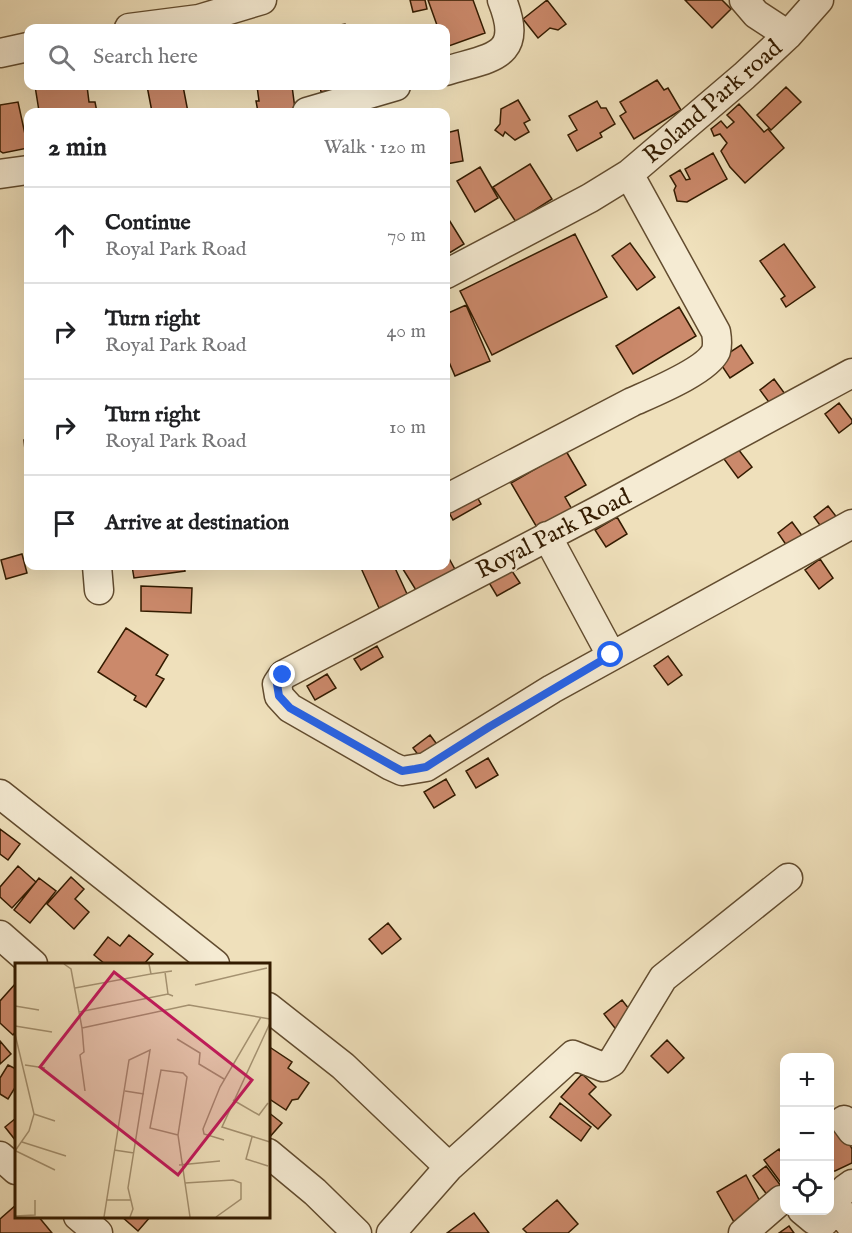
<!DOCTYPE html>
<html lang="en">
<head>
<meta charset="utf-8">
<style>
  :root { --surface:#fff; --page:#f2f2f2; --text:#202124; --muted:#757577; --line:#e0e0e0 }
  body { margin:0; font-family:"IM FELL English",serif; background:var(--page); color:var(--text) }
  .controls { position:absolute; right:18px; bottom:18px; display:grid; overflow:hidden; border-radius:12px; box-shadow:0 6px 24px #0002 }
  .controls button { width:54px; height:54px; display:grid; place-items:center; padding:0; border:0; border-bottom:2px solid var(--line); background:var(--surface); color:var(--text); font:30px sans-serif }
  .stop { position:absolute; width:18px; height:18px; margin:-14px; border:4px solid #2563eb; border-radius:50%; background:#fff }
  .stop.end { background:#2563eb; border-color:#fff; box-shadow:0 2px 6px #0008 }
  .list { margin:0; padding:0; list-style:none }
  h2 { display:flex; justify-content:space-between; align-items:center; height:78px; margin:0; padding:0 24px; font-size:26px }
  h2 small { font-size:20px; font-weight:400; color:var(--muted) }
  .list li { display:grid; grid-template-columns:39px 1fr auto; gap:18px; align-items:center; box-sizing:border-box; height:96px; padding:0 24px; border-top:2px solid var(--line) }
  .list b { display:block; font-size:22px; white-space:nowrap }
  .list p { margin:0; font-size:20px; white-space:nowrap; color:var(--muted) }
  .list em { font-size:20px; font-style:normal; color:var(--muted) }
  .icon { flex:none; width:33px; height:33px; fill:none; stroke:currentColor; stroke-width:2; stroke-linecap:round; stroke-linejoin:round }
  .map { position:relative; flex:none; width:852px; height:1233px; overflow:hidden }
  .search { position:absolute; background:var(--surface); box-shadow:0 6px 24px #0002; left:24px; top:24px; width:426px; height:66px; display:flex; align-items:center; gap:15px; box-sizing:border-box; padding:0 21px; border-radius:12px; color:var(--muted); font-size:22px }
  .panel { position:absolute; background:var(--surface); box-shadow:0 6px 24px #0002; left:24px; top:108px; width:426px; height:462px; border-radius:12px }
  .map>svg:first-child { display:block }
</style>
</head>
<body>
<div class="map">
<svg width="852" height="1233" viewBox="0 0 852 1233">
  <rect width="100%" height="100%" fill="#efe0bb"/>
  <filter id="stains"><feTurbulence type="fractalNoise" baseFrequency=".00333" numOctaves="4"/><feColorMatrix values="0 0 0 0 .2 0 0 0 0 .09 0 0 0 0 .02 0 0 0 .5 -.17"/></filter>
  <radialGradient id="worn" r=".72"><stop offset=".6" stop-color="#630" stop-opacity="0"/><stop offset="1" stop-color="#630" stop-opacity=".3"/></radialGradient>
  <!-- building -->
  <path fill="#cb896b" stroke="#331b00" stroke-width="1.5" d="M410,0H425L427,9L413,12Z
    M428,0H473L485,33L446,47V28H438Z
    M547,0L566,24L558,30L550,28L538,38L523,19Z
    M685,0H722L731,9L712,28Z
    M345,24L346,28H323Z
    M657,80L664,90L668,88L681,110L634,139L620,116L626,112L620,102Z
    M35,86H87L89,102H95L97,112L39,111Z
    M147,86H183L188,112H152Z
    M257,86H292L295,109L258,112L256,101H259Z
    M320,86H352L321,92Z
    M786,87L801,102L771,130L757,115Z
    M518,100L530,120L524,123L529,132L515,140L505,132L503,136L495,130L500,124L501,109Z
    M597,101L601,108H606L615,124L600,133L602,137L577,151L568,135L577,130L569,116Z
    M18,102L28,148L3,153L0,151V105Z
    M739,104L764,132L768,129L784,148L745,183L730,167L721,151L727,143L720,134L714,136L711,129L721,121L727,128L734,122L727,115Z
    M458,130L463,161L446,164V133Z
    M713,153L727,179L687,202L677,201L674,190L676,186L670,176L680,170L686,180L690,179L685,169Z
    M530,164L552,199L516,222L493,187Z
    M480,167L498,198L475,212L457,181Z
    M446,215L464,244L446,255Z
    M575,234L607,297L492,355L460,291Z
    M630,243L655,277L637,290L612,256Z
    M784,244L815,287L786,307L781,299L785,296L760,261Z
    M466,305L490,361L455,376L446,355V314Z
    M679,307L696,336L633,374L616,346Z
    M741,345L753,363L730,378L718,360Z
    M774,379L788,398L774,409L760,390Z
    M839,403L852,420V423L839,433L825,414Z
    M24,440H28V481Z
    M738,449L752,467L738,478L724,459Z
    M566,451L586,485L565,497L573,511L539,531L511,483Z
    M472,488L481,504L453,520L446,507Z
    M828,506L842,524L827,535L814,517Z
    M617,517L627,534L606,547L595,530Z
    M792,522L806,541L791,552L778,533Z
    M446,553L457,573L419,595L401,566H446Z
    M22,554L27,573L6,579L1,560Z
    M820,559L833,578L819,589L805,570Z
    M132,566H184L185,571L134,578Z
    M367,566H394L408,596L379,608L361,568Z
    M510,568L520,583L497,596L488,581Z
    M141,586L192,588L191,613L141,611Z
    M126,628L168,655L156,675L164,679L146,707L134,700L136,696L98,672Z
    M377,646L383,657L361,670L354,659Z
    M668,656L682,675L668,685L654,666Z
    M327,674L336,688L315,700L307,686Z
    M430,735L442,751L425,764L413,748Z
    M488,758L498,775L476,788L466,771Z
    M446,779L455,795L434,808L424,792Z
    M0,829L20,844L8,860L0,854Z
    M18,866L36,882L12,908L0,897V887Z
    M71,877L84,889L75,899L89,912L74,929L47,904Z
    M39,878L56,891L30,923L14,910Z
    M388,923L401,939L382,954L369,939Z
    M129,935L153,954L144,964H105L94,955L108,937L120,946Z
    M16,983V1031L13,1035L0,1023V1001Z
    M622,1000L636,1018L618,1032L604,1014Z
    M667,1040L684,1058L668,1073L651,1056Z
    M0,1041L11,1054L0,1064Z
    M268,1046L292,1062L288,1068L309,1083L298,1099L292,1100L286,1110L268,1098Z
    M8,1065L16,1069V1086L8,1099L0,1094V1078Z
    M582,1074L596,1087L589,1094L611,1115L598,1129L561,1097Z
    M560,1103L591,1127L581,1141L550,1117Z
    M268,1112L282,1123L268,1139Z
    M16,1118V1141L5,1127Z
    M836,1118L852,1149V1163L835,1171H830V1121Z
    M779,1149L784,1157V1187L764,1160Z
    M766,1166L784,1190L771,1200L753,1176Z
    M746,1175L763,1207L734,1222L717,1192Z
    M557,1200L578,1224L568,1233H527L523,1229Z
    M16,1205V1216H38L52,1233H0V1219Z
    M474,1213L489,1233H447Z
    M121,1216H151L138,1231Z
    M789,1226L794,1233H779Z"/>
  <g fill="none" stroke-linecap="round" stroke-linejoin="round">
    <defs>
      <path id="minor" d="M744,0L756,14L788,35
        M129,28L199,19L262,0
        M0,53L28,47
        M446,71C491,57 525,58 502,0
        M307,112L396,86
        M0,174L28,170
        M446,274L590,198L629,174L744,76L788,35L819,0
        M852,373L597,511L283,675L277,684L279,696L290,708L391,766L402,771L426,767L552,689L852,524
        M446,499L632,402C652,393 707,371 716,351C718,344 717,338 716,332L629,174
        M547,536L611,655
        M97,566L99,590
        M0,794L215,964
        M0,935L33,964
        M268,1007L343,1066L449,1167
        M844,1120L852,1131
        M268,1153L315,1192L357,1233
        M0,1156L16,1170
        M833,1202L852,1227
        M802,1210L814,1220L824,1222L829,1210
        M830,1210C835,1199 842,1190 852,1184
        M78,1216L98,1233
        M391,1233L449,1167L573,1055L603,1067L612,1062L663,978L788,878
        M743,1233L781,1200H784"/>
    </defs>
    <!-- minor casing -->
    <use href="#minor" stroke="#624c2f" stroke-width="31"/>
    <!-- minor -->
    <use href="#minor" stroke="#f5ebd3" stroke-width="28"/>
  </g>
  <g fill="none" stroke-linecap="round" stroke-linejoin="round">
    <!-- route -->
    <path stroke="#2563eb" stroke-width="8" d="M283,675L277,684L279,696L290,708L391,765L402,771L415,769L426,767L489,727L611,655"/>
  </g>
  <g text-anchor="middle" stroke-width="4.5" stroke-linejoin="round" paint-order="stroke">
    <!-- street labels -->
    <g font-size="24" fill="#331b00" stroke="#f5ebd3">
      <text transform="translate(712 101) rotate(-41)" y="8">Roland Park road</text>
      <text transform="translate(553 533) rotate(-27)" y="8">Royal Park Road</text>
    </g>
  </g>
  <!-- overview -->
  <g transform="translate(15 963)">
    <rect width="255" height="255" fill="#efe0bb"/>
    <path fill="none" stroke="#a49170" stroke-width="1.5" d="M49,1L56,6L67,65L69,89L65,92L70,128M150,9L153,31M136,11L157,8M180,22L252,5M60,25L136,11L134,1M0,43L24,47M64,49L153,31L158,33M255,60L207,164L255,179M0,63L37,69M67,65L174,42L255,56M0,71L19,151L14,168L0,188M162,76L185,90L184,101L209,116M10,102L30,105M110,128L129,131M218,137L244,152L253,140M19,151L40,158M163,172L135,165L146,107L168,110L172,114L163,172L175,254M237,174L231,196L253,203M209,177L189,171L188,166L205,124L246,54M7,179L51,193M99,187L119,190M1,188L40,207M164,202L205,198M170,220L218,217L226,220V236L201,254M91,237H116M0,253L20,252V237M89,254L114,97L135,87L113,225L118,246L115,254"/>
    <path fill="#c2185b" fill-opacity="0.15" stroke="#c2185b" stroke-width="3" d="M99,9L237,117L163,212L25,104Z"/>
    <rect width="255" height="255" fill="none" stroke="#331b00" stroke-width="3"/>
  </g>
  <rect width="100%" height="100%" filter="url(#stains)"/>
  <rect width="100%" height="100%" fill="url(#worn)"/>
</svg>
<div class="controls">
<button>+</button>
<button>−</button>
<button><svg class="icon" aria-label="locate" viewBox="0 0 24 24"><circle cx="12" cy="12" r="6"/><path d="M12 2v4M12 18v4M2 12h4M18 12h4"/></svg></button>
</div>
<div class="stop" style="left:611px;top:655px"></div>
<div class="stop end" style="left:283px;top:675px"></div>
<div class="search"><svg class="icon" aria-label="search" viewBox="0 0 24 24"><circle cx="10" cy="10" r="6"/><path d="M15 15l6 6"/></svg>Search here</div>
<section class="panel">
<h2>2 min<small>Walk · 120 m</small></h2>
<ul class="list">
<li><svg class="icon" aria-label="ahead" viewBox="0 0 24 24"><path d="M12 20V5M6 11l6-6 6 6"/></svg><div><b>Continue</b><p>Royal Park Road</p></div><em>70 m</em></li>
<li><svg class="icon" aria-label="right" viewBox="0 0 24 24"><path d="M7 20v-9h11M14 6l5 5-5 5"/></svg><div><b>Turn right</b><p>Royal Park Road</p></div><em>40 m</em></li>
<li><svg class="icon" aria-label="right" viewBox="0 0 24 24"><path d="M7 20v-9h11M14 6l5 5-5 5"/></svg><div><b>Turn right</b><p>Royal Park Road</p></div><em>10 m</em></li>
<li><svg class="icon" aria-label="arrive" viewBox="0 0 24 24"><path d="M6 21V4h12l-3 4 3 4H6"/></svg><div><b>Arrive at destination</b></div></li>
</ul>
</section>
</div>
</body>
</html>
